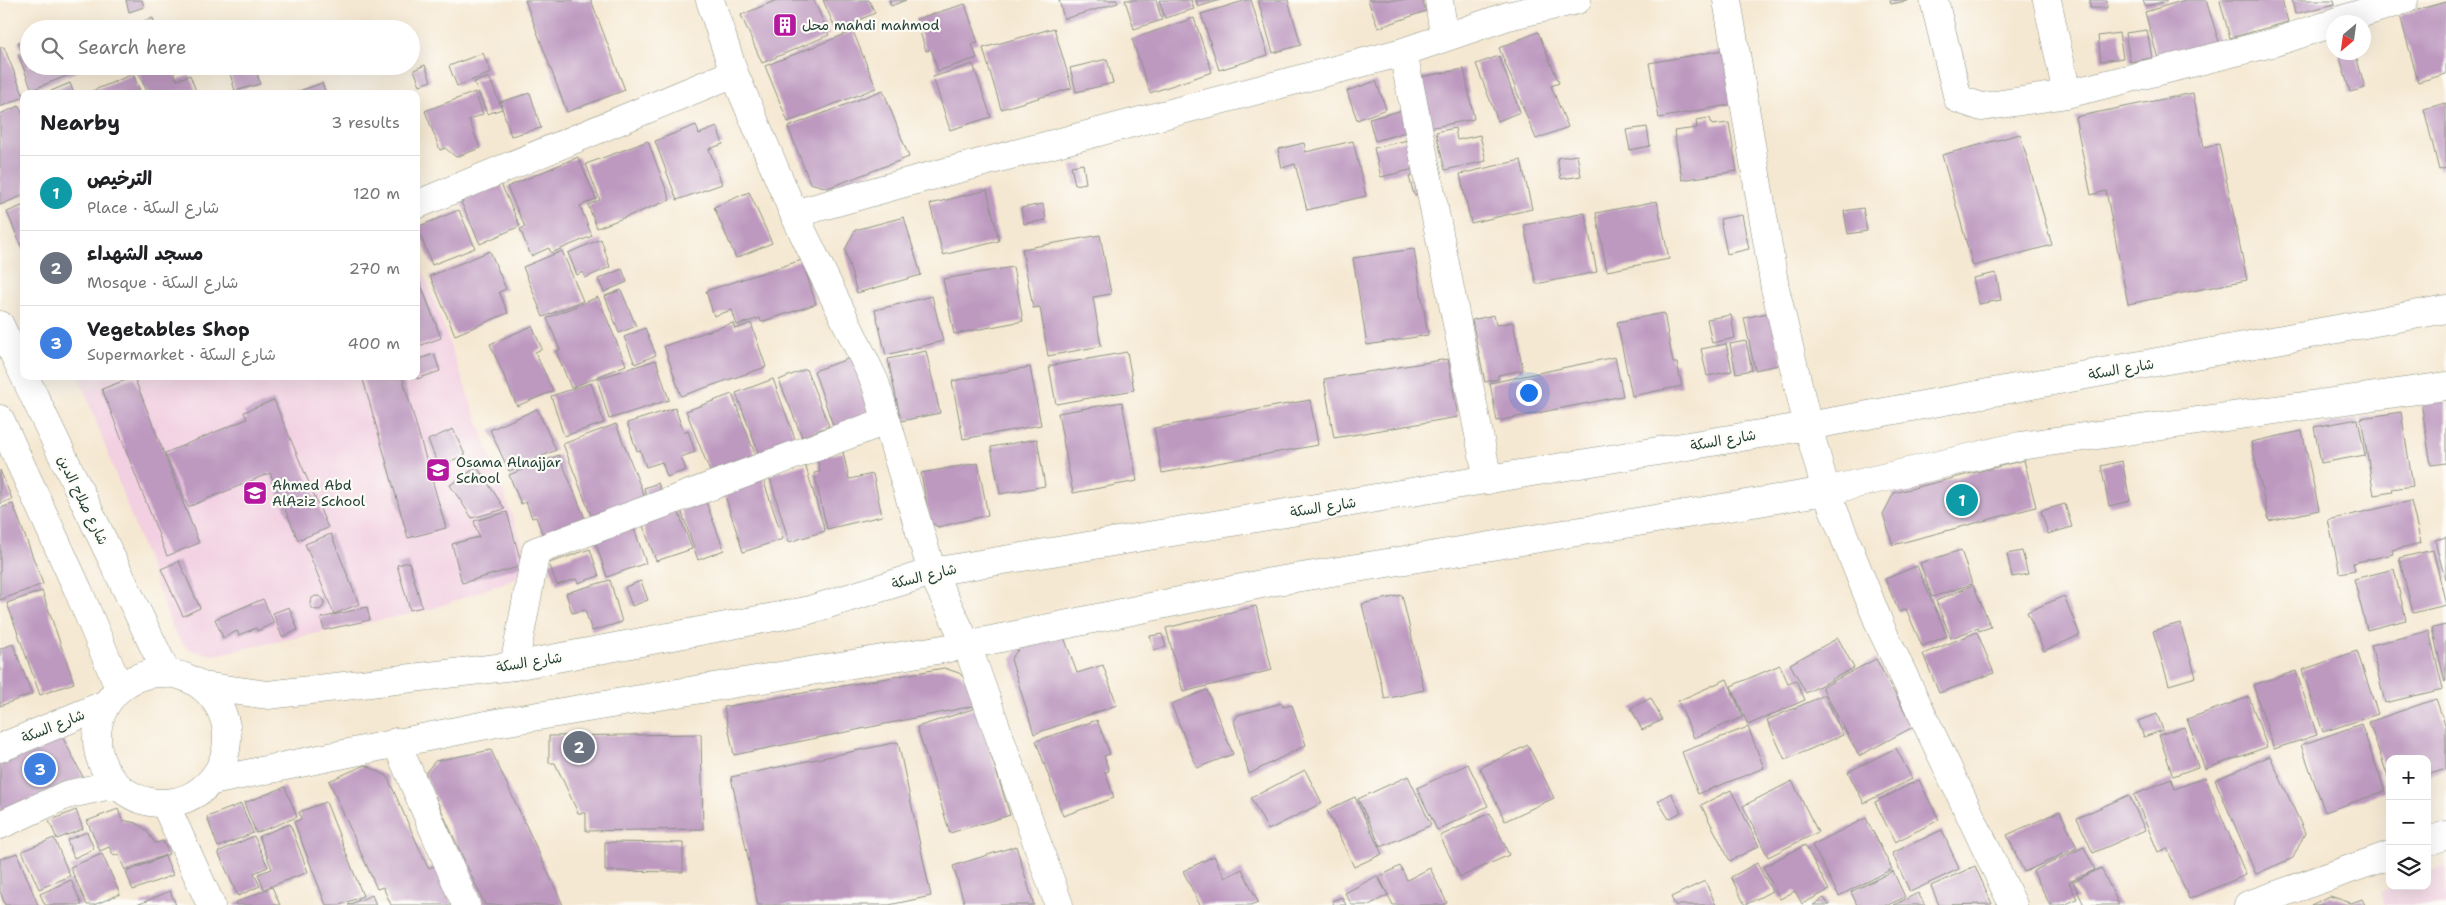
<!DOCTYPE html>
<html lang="en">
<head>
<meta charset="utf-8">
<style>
  :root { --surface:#fff; --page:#f2f2f2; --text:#202124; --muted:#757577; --line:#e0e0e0; --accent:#b5179e }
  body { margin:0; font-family:"Shantell Sans","Playpen Sans Arabic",sans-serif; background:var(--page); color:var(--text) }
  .controls { position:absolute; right:15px; bottom:15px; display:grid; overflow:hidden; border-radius:10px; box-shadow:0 5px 20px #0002 }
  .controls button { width:45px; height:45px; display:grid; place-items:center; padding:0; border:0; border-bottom:1px solid var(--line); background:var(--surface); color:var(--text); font:25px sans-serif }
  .compass { position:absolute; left:2326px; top:15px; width:45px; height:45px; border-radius:50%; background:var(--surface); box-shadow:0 5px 20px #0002; rotate:209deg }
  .you { position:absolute; left:1528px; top:392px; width:18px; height:18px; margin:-12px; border:4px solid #fff; border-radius:50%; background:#1a73e8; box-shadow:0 0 0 8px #1a73e833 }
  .badge { display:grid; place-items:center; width:32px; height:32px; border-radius:50%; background:var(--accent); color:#fff; font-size:16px; font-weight:700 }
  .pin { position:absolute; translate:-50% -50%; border:2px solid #fff; box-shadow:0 1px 5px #0006 }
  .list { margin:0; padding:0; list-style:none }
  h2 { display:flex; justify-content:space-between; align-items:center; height:65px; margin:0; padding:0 20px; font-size:21px }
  h2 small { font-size:16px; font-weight:400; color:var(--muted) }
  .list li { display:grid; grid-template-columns:32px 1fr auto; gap:15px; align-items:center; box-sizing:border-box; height:75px; padding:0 20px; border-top:1px solid var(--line) }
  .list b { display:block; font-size:19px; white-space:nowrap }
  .list p { margin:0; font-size:16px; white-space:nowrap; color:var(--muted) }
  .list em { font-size:16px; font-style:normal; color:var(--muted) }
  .icon { flex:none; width:28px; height:28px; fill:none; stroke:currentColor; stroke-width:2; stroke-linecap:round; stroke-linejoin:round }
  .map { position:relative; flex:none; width:2446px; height:905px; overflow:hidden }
  .search { position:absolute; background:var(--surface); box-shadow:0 5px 20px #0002; left:20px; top:20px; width:400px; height:55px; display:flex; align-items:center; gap:12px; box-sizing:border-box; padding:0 18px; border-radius:28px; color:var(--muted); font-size:19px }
  .panel { position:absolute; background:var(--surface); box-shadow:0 5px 20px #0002; left:20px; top:90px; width:400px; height:290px; border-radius:10px }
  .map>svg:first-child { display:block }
</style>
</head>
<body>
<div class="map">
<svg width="2446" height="905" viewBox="0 0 2446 905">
  <rect width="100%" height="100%" fill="#fdfcf7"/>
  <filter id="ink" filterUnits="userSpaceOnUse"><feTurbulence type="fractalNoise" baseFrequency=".02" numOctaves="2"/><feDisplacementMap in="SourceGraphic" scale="10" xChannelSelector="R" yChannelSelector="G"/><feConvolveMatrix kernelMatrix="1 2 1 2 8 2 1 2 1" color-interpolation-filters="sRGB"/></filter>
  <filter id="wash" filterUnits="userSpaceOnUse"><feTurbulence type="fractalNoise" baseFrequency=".0096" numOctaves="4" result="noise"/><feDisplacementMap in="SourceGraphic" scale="20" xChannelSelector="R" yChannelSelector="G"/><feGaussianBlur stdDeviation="1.12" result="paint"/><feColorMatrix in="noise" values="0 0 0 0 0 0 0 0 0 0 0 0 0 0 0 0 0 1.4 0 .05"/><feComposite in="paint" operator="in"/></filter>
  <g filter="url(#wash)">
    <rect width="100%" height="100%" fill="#f5e8d2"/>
    <!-- built -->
    <path fill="#f2cfe1" d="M416,252L530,565L515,579L429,610L213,655L194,651L184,645L173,629L79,376H416Z
      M2446,865V905H2385L2380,893L2396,886H2427V873Z"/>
    <g id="blocks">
      <!-- building -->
      <path fill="#bd99c0" d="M126,0H142L144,7L129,12Z
        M525,0H591L625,90L567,112Z
        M777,0H814L829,35L762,63L741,15Z
        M823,0H869L875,13L836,30Z
        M889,0H906L891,6Z
        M1059,0H1117L1118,3L1064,19Z
        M1125,0H1156L1162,20L1134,29Z
        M1159,0H1191L1194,9L1165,18Z
        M1196,0H1220L1198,7Z
        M1247,0H1251L1268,55L1219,70L1201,14Z
        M1258,0H1288L1301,45L1273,53Z
        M1368,0H1422L1426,11L1378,28Z
        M1890,0H1907V1L1891,4Z
        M2090,0H2107V8H2090Z
        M2143,0H2167V1L2145,6Z
        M2185,0H2206L2219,42L2158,59L2145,12Z
        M2224,0H2282L2288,22L2230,38L2220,1Z
        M2292,0H2334L2335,4L2295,14Z
        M2446,2V74L2418,82L2400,15Z
        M965,4L978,43L972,44L977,58L938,71L931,49L926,51L916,19Z
        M153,18L156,29H133L132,25Z
        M1194,18L1212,72L1150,93L1132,39Z
        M1054,28L1072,88L1001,109L983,48Z
        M2147,30L2152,58L2130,62L2125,33Z
        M853,31L876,88L788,122L765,66Z
        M1538,32L1559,83L1551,86L1568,127L1536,139L1499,48Z
        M2119,33L2123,58L2101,61L2098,36Z
        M29,38V66H76L78,71L32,90L18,54L23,52L18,42Z
        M4,47L24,97L0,107V48Z
        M1729,49L1739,103L1659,118L1649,63Z
        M2348,52H2355L2365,88L2350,92L2339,55Z
        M483,53L491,73L457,86L449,66Z
        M1499,56L1520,112L1498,121L1476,64Z
        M1107,59L1113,83L1076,92L1070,68Z
        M973,64L991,117L950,130L933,77Z
        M425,65L431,81L420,85L414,70Z
        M142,66H171L177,80L190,75L197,94H148L137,69Z
        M228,66H255L260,84L235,91Z
        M1464,69L1474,119L1429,128L1420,77Z
        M133,74L141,94H85Z
        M489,77L502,109L487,114L474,82Z
        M1376,81L1386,109L1357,120L1347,91Z
        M70,83L74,94H44Z
        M322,83L326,94H294L293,93Z
        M883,90L909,157L828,188L810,183L788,127Z
        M475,92L483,114L469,120L480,148L456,157L445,148L440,150L425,111Z
        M530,93L541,128L511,136L500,102Z
        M2193,93L2204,147L2219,144L2247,280L2128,304L2106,191L2091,195L2075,117Z
        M2446,103V168L2439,170L2424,109Z
        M19,106L24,117V195L0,205V114Z
        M1403,110L1409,131L1375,141L1369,119Z
        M1710,118L1712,125L1729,123L1737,171L1682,180L1674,131L1697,128L1696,120Z
        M696,125L699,134L717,127L723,144L709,149L722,184L677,200L655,141Z
        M1647,127L1650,146L1630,150L1626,130Z
        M1455,128L1457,140L1480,135L1486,161L1445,170L1436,132Z
        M2020,134L2052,245L1973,266L1942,155Z
        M1416,138L1423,167L1381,177L1374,148Z
        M648,141L670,200L597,228L588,205L600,200L586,164Z
        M1353,141L1366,196L1307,210L1295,164L1282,168L1278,149L1304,143L1306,152Z
        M1577,155L1581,176L1561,179L1557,158Z
        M578,157L596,199L580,206L592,236L551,253L549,248L531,256L520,229L525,227L507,187Z
        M1521,160L1532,209L1471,223L1460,174Z
        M1083,164L1086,183L1075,185L1071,166Z
        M1426,173L1430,191L1414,195L1409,177Z
        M501,184L520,226L480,244L461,202Z
        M987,190L999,241L943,255L930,204Z
        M749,192L772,243L736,258L714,207Z
        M1657,201L1669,259L1607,271L1596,213Z
        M1043,204L1046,220L1024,224L1021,208Z
        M24,205V253L7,212Z
        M1863,208L1867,231L1848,234L1844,211Z
        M459,210L475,248L432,265L417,227Z
        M1585,213L1597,272L1536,284L1524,225Z
        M1742,215L1749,249L1727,254L1720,219Z
        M904,217L921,275L857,293L845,250L855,230Z
        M1100,235L1111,294L1093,297L1101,346L1048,356L1040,307L1033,308L1022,249Z
        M601,239L610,267L585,278L583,272L577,275L568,253Z
        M1414,249L1428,335L1367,345L1353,258Z
        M490,251L506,289L499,292L508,313L455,335L430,276Z
        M562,251L583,301L543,317L523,267Z
        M802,260L816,304L761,322L760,318L737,325L732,310L714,316L706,291Z
        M1013,267L1023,321L954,334L943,279Z
        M622,269L627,282L604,292L598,279Z
        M416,271L441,338L416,347Z
        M1996,273L2001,300L1979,304L1973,278Z
        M621,290L636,326L619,333L605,296Z
        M932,296L943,341L886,355L875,310Z
        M598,297L626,365L571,388L556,351L560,350L547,318Z
        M1772,312L1783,364L1755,370L1744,318Z
        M1664,313L1673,363H1677L1682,386L1632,396L1617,322Z
        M1494,315L1496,325L1513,322L1523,370L1498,375V379L1485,382L1472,320Z
        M1731,315L1735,338L1712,343L1707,319Z
        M733,323L735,329L751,323L766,367L681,396L664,346Z
        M532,326L542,349L535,352L553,391L517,406L490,344Z
        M645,328L656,355L635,364L624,337Z
        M1746,341L1752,370L1736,373L1730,344Z
        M1726,344L1732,371L1707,376L1701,349Z
        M926,351L940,413L901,421L888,359Z
        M1127,352L1134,390L1056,404L1049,366Z
        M434,354L440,371L417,379L416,360Z
        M856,356L877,416L835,431L814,371Z
        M1615,357L1623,396L1497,421L1490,383Z
        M1448,359L1458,417L1334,438L1324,379Z
        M656,360L669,400L609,419L597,379Z
        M1030,367L1041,425L963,439L952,381Z
        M806,369L829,426L802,437L779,380Z
        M362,376H402L446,528L408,538Z
        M134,377L199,543L167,556L102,389Z
        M773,379L798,447L761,460L736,393Z
        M591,383L604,423L564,436L551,396Z
        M732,394L758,462L713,479L686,411Z
        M2446,398V463L2431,465L2421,402Z
        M274,400L328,528L298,540L270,473L188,507L165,453L247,419L244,412Z
        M1310,400L1318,445L1162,473L1154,428Z
        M1122,402L1137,481L1073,493L1058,413Z
        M675,408L684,433L688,431L695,452L681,457L686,470L667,477L662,462L646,467L640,450L637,451L627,423Z
        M537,409L556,450L509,471L490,430Z
        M2401,412L2413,486L2392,489L2393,492L2374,495L2361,418Z
        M2358,419L2365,455L2321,463L2314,427Z
        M616,424L645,498L592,518L563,444Z
        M453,429L465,455L439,466L428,440Z
        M2302,431L2319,510L2269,521L2251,442Z
        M1037,439L1045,486L1000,494L991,447Z
        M843,452L849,479L873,474L882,516L827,529L814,473L820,472L817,458Z
        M559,455L586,521L544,538L536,517L532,518L526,502L521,504L509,475Z
        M2024,460L2036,507L1893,545L1883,514L1894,493Z
        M2122,461L2130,501L2109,506L2101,466Z
        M978,463L988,515L938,527L930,522L921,473Z
        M805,464L825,531L789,542L769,475Z
        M477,467L505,509L472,518L450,485Z
        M0,470L12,499L0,504Z
        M762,476L783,539L743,552L723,489Z
        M658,483L662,495L648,500L644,488Z
        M2411,501L2421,543L2392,550L2393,554L2353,563L2355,570L2340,573L2328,520Z
        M706,502L724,550L698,560L681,510Z
        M13,504L43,584L0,600V508Z
        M2065,504L2072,527L2048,534L2041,511Z
        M678,511L692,549L656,561L642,523Z
        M507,512L522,566L462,583L452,544L479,537L474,521Z
        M634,528L646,563L607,577L595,541Z
        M331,534L359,604L334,614L305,544Z
        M2446,537V579H2445L2435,540Z
        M590,549L599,576L578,583L576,579L557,585L549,563Z
        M1961,550L1972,584L1932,597L1920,563Z
        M2433,550L2446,605L2413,613L2399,558Z
        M2022,551L2028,574L2012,577L2007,554Z
        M179,561L200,608L183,616L161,569Z
        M409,562L422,607L410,610L397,565Z
        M1917,566L1947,636L1922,646L1906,609L1899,612L1885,579Z
        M2394,569L2406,620L2367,630L2354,579Z
        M610,580L622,622L592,631L585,610L572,613L566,593Z
        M641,581L648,600L632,606L625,587Z
        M1973,585L1991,627L1979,631L1978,628L1951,638L1936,601Z
        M42,591L74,683L40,695L7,603Z
        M1402,595L1424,690L1385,699L1362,604Z
        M310 603a7 7 0 1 1 14 0a7 7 0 1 1-14 0Z
        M2064,596L2080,635L2044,651L2027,612Z
        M263,599L274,623L257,631L256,628L239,635L237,631L223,638L215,619Z
        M1256,606L1272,670L1183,692L1166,628Z
        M289,607L298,630L282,637L273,613Z
        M367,607L370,620L324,630L321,618Z
        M2180,623L2196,677L2169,685L2153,631Z
        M2446,625V681L2445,682L2432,628Z
        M2429,631L2443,689L2385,703L2371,645Z
        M1977,632L1994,673L1939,693L1923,654Z
        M1162,634L1166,647L1154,650L1150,636Z
        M1064,637L1077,673L1103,665L1117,705L1034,734L1011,659L1020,647Z
        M1838,638L1854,668L1806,693L1790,664Z
        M13,644L32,694L0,706V649Z
        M2357,651L2378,714L2323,732L2302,670Z
        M1876,659L1913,727L1859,756L1822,687Z
        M1780,665L1788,683L1796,680L1805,700L1748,725L1731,686Z
        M944,668L959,673L971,684L978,705L734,755L724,707Z
        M2296,671L2317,735L2274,749L2253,685Z
        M1727,679L1743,717L1694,738L1678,701Z
        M1207,690L1233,754L1197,768L1171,704Z
        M1825,695L1843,735L1785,760L1767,720Z
        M2249,697L2267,747L2205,769L2187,719Z
        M1651,698L1662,720L1642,730L1631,708Z
        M2436,699L2446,727V769L2427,775V759H2390L2389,780L2369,722Z
        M1282,703L1283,707L1292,705L1306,745L1249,774L1234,721L1238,715Z
        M976,708L1010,815L950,833L917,727Z
        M2157,714L2163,730L2144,737L2138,721Z
        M1097,720L1110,754L1104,756L1109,771L1105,772L1114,798L1063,816L1036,741Z
        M2361,724L2385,791L2325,812L2301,745Z
        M1748,727L1764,768L1698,794L1682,752Z
        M2184,727L2198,767L2173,776L2159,735Z
        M701,734L703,829L586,831V813H578L555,763H549V736Z
        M62,736L83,777L0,813V760Z
        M898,742L931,896L889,905H758L731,777Z
        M1528,745L1554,798L1505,821L1480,768Z
        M1896,748L1912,779L1864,803L1848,772Z
        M491,750L563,905H485L426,777V772L435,761Z
        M2270,756L2305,833L2293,858L2256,874L2215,780Z
        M1468,764L1488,806L1437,830L1417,788Z
        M365,765L387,776L428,868L435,866L452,905H391L383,887L377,889L329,781Z
        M1305,770L1322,803L1268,830L1251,798Z
        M1408,776L1431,825L1381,847L1358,799Z
        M2205,777L2246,875L2189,899L2167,848L2158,852L2134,795L2171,779L2175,789Z
        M1919,780L1939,820L1895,842L1875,802Z
        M1792,781L1818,832L1768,857L1743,806Z
        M285,787L297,817L256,833L244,803Z
        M1731,790L1759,846L1730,861L1701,805Z
        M1671,793L1681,812L1669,819L1658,801Z
        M2129,795L2145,830L2093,853L2077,818Z
        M1355,797L1382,854L1354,867L1327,810Z
        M326,802L363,896L340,905H326L294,822L301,819L299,812Z
        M241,804L253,833L218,847L207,817Z
        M118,809L122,820L136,823L146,830L155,843L163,841L169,854L125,870L118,854L114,856L109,847L100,851L87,821Z
        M76,810L83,829L57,839L49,821Z
        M2060,811L2077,848L2024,872L2007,835Z
        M1490,813L1509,855L1460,877L1440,836Z
        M1866,818L1892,869L1839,896L1812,845Z
        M290,824L308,872L264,889L258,874L272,869L259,836Z
        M1942,830L1959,869L1910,892L1892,853Z
        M87,832L94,849L74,858L67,840Z
        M254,836L268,867L254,873L260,886L238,896L218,852Z
        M54,838L70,876L39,889L22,851Z
        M605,842L683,843V872L605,871Z
        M1805,845L1829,890L1802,904L1795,891L1780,899L1763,867Z
        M1016,846L1034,905H965L953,866Z
        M2084,847L2095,870L2069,882L2077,899L2064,905H2050L2033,871Z
        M17,853L38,905H5L0,891V859Z
        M102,854L120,894L94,905H87L70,867Z
        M165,856L173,875L133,890L126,872Z
        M1214,856L1225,878L1242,869L1258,902L1251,905H1200L1183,871Z
        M1757,863L1772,891L1745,905L1731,877Z
        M1400,866L1407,880L1430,868L1447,903L1443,905H1393L1379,877Z
        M1975,866L1992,904L1939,905L1931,886Z
        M2101,868L2119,905H2084L2073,882Z
        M1893,871L1905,897L1888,905H1857L1851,892Z
        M1377,876L1388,895L1369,905H1352L1345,893Z
        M71,880L82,905H45L40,894Z
        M1705,881L1716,905H1675L1671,897Z
        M272,887L280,905H236L235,903Z
        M170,891L176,905H137Z
        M1918,893L1925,905H1894Z
        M372,895L376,905H348Z
        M2330,896L2351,903L2362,899L2365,905H2311Z
        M1342,897L1346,905H1334L1332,901Z
        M1824,898L1829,905H1813Z"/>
    </g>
  </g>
  <g filter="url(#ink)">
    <use href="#blocks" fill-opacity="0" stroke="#8a9283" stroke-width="1"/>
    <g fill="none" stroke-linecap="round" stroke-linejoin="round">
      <defs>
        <path id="minor" d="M710,0L734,73L794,214L875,382L932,572L967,645L1059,905
          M1439,0L1444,36
          M1727,0L1775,288L1808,426L1826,491L1881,628L2013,905
          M1934,0L1958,99L1982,107L2067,94L2272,43L2334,23
          M2047,0L2067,94
          M2334,22L2404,0
          M1403,52L1488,480
          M416,205L734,73
          M794,214L908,182L1403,52L1508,16L1577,0
          M514,666L536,551L886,421
          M396,742L466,905
          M165,804L211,905
          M2427,842L2446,835
          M2248,905L2390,855"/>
        <path id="major" d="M0,325L167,674
          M0,419L78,590L119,688
          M97 738a65 65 0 1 1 130 0a65 65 0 1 1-130 0Z
          M202,686L268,695L514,666L806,611L932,572L1808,426L2446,309
          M0,748L106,704
          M212,781L496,723L967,645L1271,582L1826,491L2020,446L2446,386
          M0,825L66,795L115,784"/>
      </defs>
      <!-- minor casing -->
      <use href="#minor" stroke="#8a9283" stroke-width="29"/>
      <!-- major casing -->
      <use href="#major" stroke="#8a9283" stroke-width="29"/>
      <!-- minor -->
      <use href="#minor" stroke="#fff" stroke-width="28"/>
      <!-- major -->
      <use href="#major" stroke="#fff" stroke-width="28"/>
    </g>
  </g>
  <!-- icons -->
  <defs>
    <symbol id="building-square" viewBox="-11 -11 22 22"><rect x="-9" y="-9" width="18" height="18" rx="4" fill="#b5179e" stroke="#fdfcf7"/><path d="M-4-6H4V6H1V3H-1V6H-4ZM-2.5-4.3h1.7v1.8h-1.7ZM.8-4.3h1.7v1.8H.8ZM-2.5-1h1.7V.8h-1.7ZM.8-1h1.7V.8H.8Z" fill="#fff"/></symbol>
    <symbol id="school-square" viewBox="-11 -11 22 22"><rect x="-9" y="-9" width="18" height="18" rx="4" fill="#b5179e" stroke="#fdfcf7"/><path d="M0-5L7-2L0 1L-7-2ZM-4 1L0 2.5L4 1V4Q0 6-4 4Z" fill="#fff"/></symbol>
  </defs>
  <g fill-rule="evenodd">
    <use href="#building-square" x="771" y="11" width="28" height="28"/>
    <use href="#school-square" x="424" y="456" width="28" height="28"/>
    <use href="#school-square" x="241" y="479" width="28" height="28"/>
  </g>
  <g text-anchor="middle" stroke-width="4.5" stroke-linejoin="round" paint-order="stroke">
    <!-- poi labels -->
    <g font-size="14" fill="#1f3d34" stroke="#fdfcf7" text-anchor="start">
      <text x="802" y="30">محل mahdi mahmod</text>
      <text x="456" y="467">Osama Alnajjar<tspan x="456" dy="16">School</tspan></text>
      <text x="272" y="490">Ahmed Abd<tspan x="272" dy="16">AlAziz School</tspan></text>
    </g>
    <!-- street labels -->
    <g font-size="14" fill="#1f3d34" stroke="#fdfcf7">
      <text transform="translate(2121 369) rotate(-10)" y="5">شارع السكة</text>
      <text transform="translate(1723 440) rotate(-10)" y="5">شارع السكة</text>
      <text transform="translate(83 500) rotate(64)" y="5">شارع صلاح الدين</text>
      <text transform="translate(1323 507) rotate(-9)" y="5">شارع السكة</text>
      <text transform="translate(924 576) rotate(-14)" y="5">شارع السكة</text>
      <text transform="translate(529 662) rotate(-9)" y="5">شارع السكة</text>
      <text transform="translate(53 726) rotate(-22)" y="5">شارع السكة</text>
    </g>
  </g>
</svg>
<div class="controls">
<button>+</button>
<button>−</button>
<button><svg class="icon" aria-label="layers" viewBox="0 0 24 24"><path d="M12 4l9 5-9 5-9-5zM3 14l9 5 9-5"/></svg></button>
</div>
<svg class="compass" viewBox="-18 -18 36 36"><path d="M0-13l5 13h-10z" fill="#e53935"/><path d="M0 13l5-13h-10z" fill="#757577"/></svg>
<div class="you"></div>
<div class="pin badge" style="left:1962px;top:500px;background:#0f9aa8">1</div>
<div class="pin badge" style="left:579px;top:747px;background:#6b7280">2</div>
<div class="pin badge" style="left:40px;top:769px;background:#3f7fe0">3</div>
<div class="search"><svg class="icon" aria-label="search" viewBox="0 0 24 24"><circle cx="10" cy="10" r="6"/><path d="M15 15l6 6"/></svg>Search here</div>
<section class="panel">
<h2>Nearby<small>3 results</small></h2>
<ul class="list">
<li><span class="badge" style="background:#0f9aa8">1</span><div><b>الترخيص</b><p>Place · شارع السكة</p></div><em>120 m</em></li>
<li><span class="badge" style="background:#6b7280">2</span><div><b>مسجد الشهداء</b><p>Mosque · شارع السكة</p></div><em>270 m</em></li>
<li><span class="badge" style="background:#3f7fe0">3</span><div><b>Vegetables Shop</b><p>Supermarket · شارع السكة</p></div><em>400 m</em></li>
</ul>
</section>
</div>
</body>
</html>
